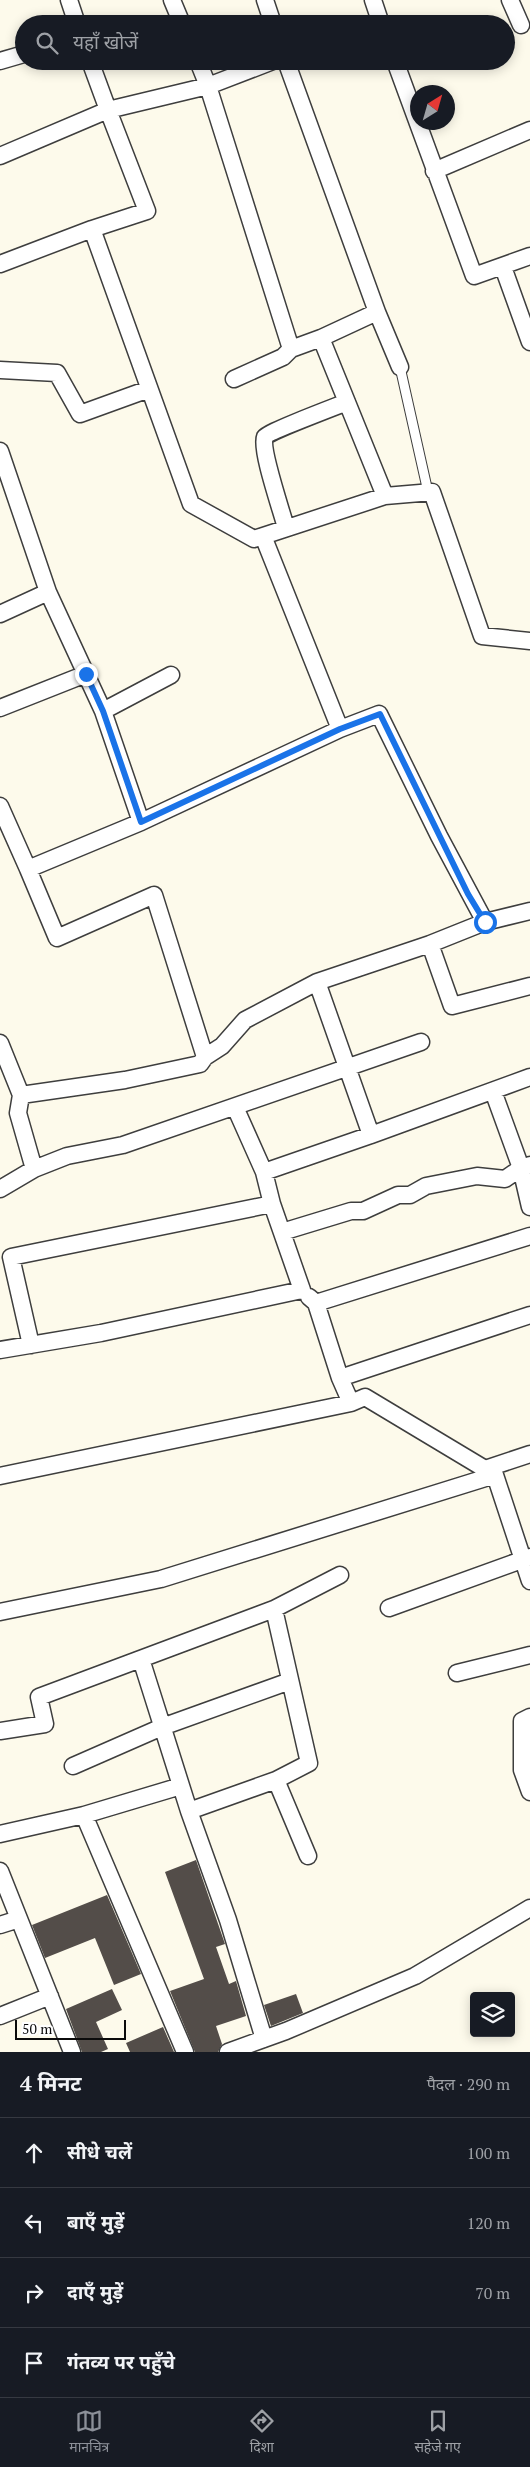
<!DOCTYPE html>
<html lang="hi">
<head>
<meta charset="utf-8">
<style>
  :root { --surface:#171b24; --page:#242831; --text:#f1f3f6; --muted:#9ea1a6; --line:#363941; --accent:#8c9099 }
  body { margin:0; font-family:"PT Serif","Noto Sans Devanagari",serif; background:var(--page); color:var(--text) }
  .controls { position:absolute; right:15px; bottom:15px; display:grid; overflow:hidden; border-radius:5px; box-shadow:0 2px 12px #0003 }
  .controls button { width:45px; height:45px; display:grid; place-items:center; padding:0; border:0; border-bottom:1px solid var(--line); background:var(--surface); color:var(--text); font:25px sans-serif }
  .compass { position:absolute; left:410px; top:85px; width:45px; height:45px; border-radius:50%; background:var(--surface); box-shadow:0 2px 12px #0003; rotate:37deg }
  .scale { position:absolute; left:15px; bottom:12px; width:111px; box-sizing:border-box; padding-left:5px; border:2px solid #0b0b0b; border-top:0; font-size:14px; line-height:18px; white-space:nowrap; color:#0b0b0b; -webkit-text-stroke:4px #fff; paint-order:stroke }
  .stop { position:absolute; width:15px; height:15px; margin:-11px; border:4px solid #1a73e8; border-radius:50%; background:#fff }
  .stop.end { background:#1a73e8; border-color:#fff; box-shadow:0 1px 5px #0008 }
  .list { margin:0; padding:0; list-style:none }
  h2 { display:flex; justify-content:space-between; align-items:center; height:65px; margin:0; padding:0 20px; font-size:21px }
  h2 small { font-size:16px; font-weight:400; color:var(--muted) }
  .list li { display:grid; grid-template-columns:32px 1fr auto; gap:15px; align-items:center; box-sizing:border-box; height:70px; padding:0 20px; border-top:1px solid var(--line) }
  .list b { display:block; font-size:19px; white-space:nowrap }
  .list em { font-size:16px; font-style:normal; color:var(--muted) }
  .icon { flex:none; width:28px; height:28px; fill:none; stroke:currentColor; stroke-width:2; stroke-linecap:round; stroke-linejoin:round }
  .map { position:relative; flex:none; width:530px; height:2052px; overflow:hidden }
  .search { position:absolute; background:var(--surface); box-shadow:0 2px 12px #0003; left:15px; right:15px; top:15px; height:55px; display:flex; align-items:center; gap:12px; box-sizing:border-box; padding:0 18px; border-radius:28px; color:var(--muted); font-size:19px }
  .sheet { height:345px; background:var(--surface) }
  nav { display:flex; justify-content:space-around; align-items:center; box-sizing:border-box; height:70px; border-top:1px solid var(--line); background:var(--surface); font-size:14px; color:var(--muted) }
  nav a { display:grid; justify-items:center; gap:2px }
  nav .on { color:var(--accent) }
  .map>svg:first-child { display:block }
</style>
</head>
<body>
<div class="map">
<svg width="530" height="2052" viewBox="0 0 530 2052">
  <rect width="100%" height="100%" fill="#fdfaeb"/>
  <!-- building -->
  <path fill="#534d49" d="M196,1860L225,1944L216,1947L229,1984L236,1981L246,2016L216,2026L222,2044L218,2052H195L170,1991L204,1979L165,1872Z
    M107,1895L141,1974L114,1985L95,1938L45,1958L32,1925Z
    M112,1989L122,2010L96,2022L108,2049L101,2052H82L66,2009Z
    M296,1994L303,2013L271,2026L264,2005Z
    M163,2027L174,2052H130L126,2043Z"/>
  <g fill="none" stroke-linecap="round" stroke-linejoin="round">
    <defs>
      <path id="service" d="M400,367L428,492"/>
      <path id="minor" d="M69,0L77,24
        M172,0L182,24
        M265,0L273,24
        M373,0L381,24
        M510,0L521,25
        M0,61L24,54
        M90,61L108,110L208,86L273,61
        M198,61L208,86L291,349
        M395,61L474,276L530,256
        M0,156L108,110L147,211L92,229L191,504L254,539L263,536L385,496L321,338L377,312L286,61
        M434,171L530,130
        M0,264L92,229
        M503,267L530,342
        M377,312L400,367
        M0,370L57,373L80,414L149,389
        M234,379L283,357L291,349L321,338
        M0,451L48,592L103,711L141,822L28,869L0,806
        M385,496L432,492L482,636L530,641
        M286,528C282,512 260,449 265,437C268,432 337,406 347,402
        M263,536L340,729
        M0,614L48,592
        M0,708L86,674
        M103,711L171,675
        M141,822L340,729L379,714L439,836L485,922
        M430,944L452,1006L530,986
        M317,982L430,944L485,922L530,911
        M0,1043L21,1095L125,1080L200,1064L205,1057L154,895L57,938L28,869
        M205,1057L222,1046L245,1020L317,982L371,1135L264,1172L272,1204
        M493,1091L521,1168L530,1207
        M21,1095L18,1113L34,1169
        M235,1107L264,1172
        M371,1135L530,1077
        M0,1189L34,1169L67,1156L123,1145L421,1042
        M282,1232L351,1211H363L398,1195H410L426,1186L477,1176L505,1179L521,1168L530,1165
        M309,1297L316,1303L340,1378L351,1403
        M316,1303L530,1236
        M0,1350L101,1333L302,1290L272,1204L11,1257L31,1345
        M340,1378L530,1315
        M485,1469L530,1454
        M0,1476L351,1403L365,1397L495,1475L530,1581
        M389,1608L530,1557
        M274,1609L340,1575
        M0,1612L161,1579L495,1475
        M141,1659L189,1811
        M457,1673L530,1655
        M530,1717L522,1721V1770L530,1792
        M0,1731L45,1724L39,1697L274,1609L309,1763L276,1780
        M73,1766L162,1727L290,1681
        M84,1815L181,1786
        M0,1834L84,1815L185,2052
        M0,1871L72,2052
        M0,1925L19,1919
        M0,2016L50,1996
        M264,2039L228,1920L189,1811L276,1780L308,1856
        M228,2052L286,2031L415,1976L530,1908"/>
    </defs>
    <!-- service casing -->
    <use href="#service" stroke="#3e3e3e" stroke-width="11"/>
    <!-- minor casing -->
    <use href="#minor" stroke="#3e3e3e" stroke-width="19"/>
    <!-- service -->
    <use href="#service" stroke="#fff" stroke-width="9"/>
    <!-- minor -->
    <use href="#minor" stroke="#fff" stroke-width="16"/>
  </g>
  <g fill="none" stroke-linecap="round" stroke-linejoin="round">
    <!-- route -->
    <path stroke="#1a73e8" stroke-width="6" d="M86,674L103,711L141,822L340,729L380,714L468,894L485,922"/>
  </g>
</svg>
<div class="controls">
<button><svg class="icon" aria-label="layers" viewBox="0 0 24 24"><path d="M12 4l9 5-9 5-9-5zM3 14l9 5 9-5"/></svg></button>
</div>
<svg class="compass" viewBox="-18 -18 36 36"><path d="M0-13l5 13h-10z" fill="#e53935"/><path d="M0 13l5-13h-10z" fill="#9ea1a6"/></svg>
<div class="scale">50 m</div>
<div class="stop" style="left:485px;top:922px"></div>
<div class="stop end" style="left:86px;top:674px"></div>
<div class="search"><svg class="icon" aria-label="search" viewBox="0 0 24 24"><circle cx="10" cy="10" r="6"/><path d="M15 15l6 6"/></svg>यहाँ खोजें</div>
</div>
<section class="sheet">
<h2>4 मिनट<small>पैदल · 290 m</small></h2>
<ul class="list">
<li><svg class="icon" aria-label="ahead" viewBox="0 0 24 24"><path d="M12 20V5M6 11l6-6 6 6"/></svg><div><b>सीधे चलें</b></div><em>100 m</em></li>
<li><svg class="icon" aria-label="left" viewBox="0 0 24 24"><path d="M17 20v-9H6M10 6l-5 5 5 5"/></svg><div><b>बाएँ मुड़ें</b></div><em>120 m</em></li>
<li><svg class="icon" aria-label="right" viewBox="0 0 24 24"><path d="M7 20v-9h11M14 6l5 5-5 5"/></svg><div><b>दाएँ मुड़ें</b></div><em>70 m</em></li>
<li><svg class="icon" aria-label="arrive" viewBox="0 0 24 24"><path d="M6 21V4h12l-3 4 3 4H6"/></svg><div><b>गंतव्य पर पहुँचे</b></div></li>
</ul>
</section>
<nav>
<a class="on"><svg class="icon" aria-label="map" viewBox="0 0 24 24"><path d="M3 6l6-2 6 2 6-2v14l-6 2-6-2-6 2zM9 4v14M15 6v14"/></svg>मानचित्र</a>
<a><svg class="icon" aria-label="directions" viewBox="0 0 24 24"><path d="M12 3l9 9-9 9-9-9zM9 14v-3h6M13 9l2 2-2 2"/></svg>दिशा</a>
<a><svg class="icon" aria-label="saved" viewBox="0 0 24 24"><path d="M7 4h10v16l-5-4-5 4z"/></svg>सहेजे गए</a>
</nav>
</body>
</html>
